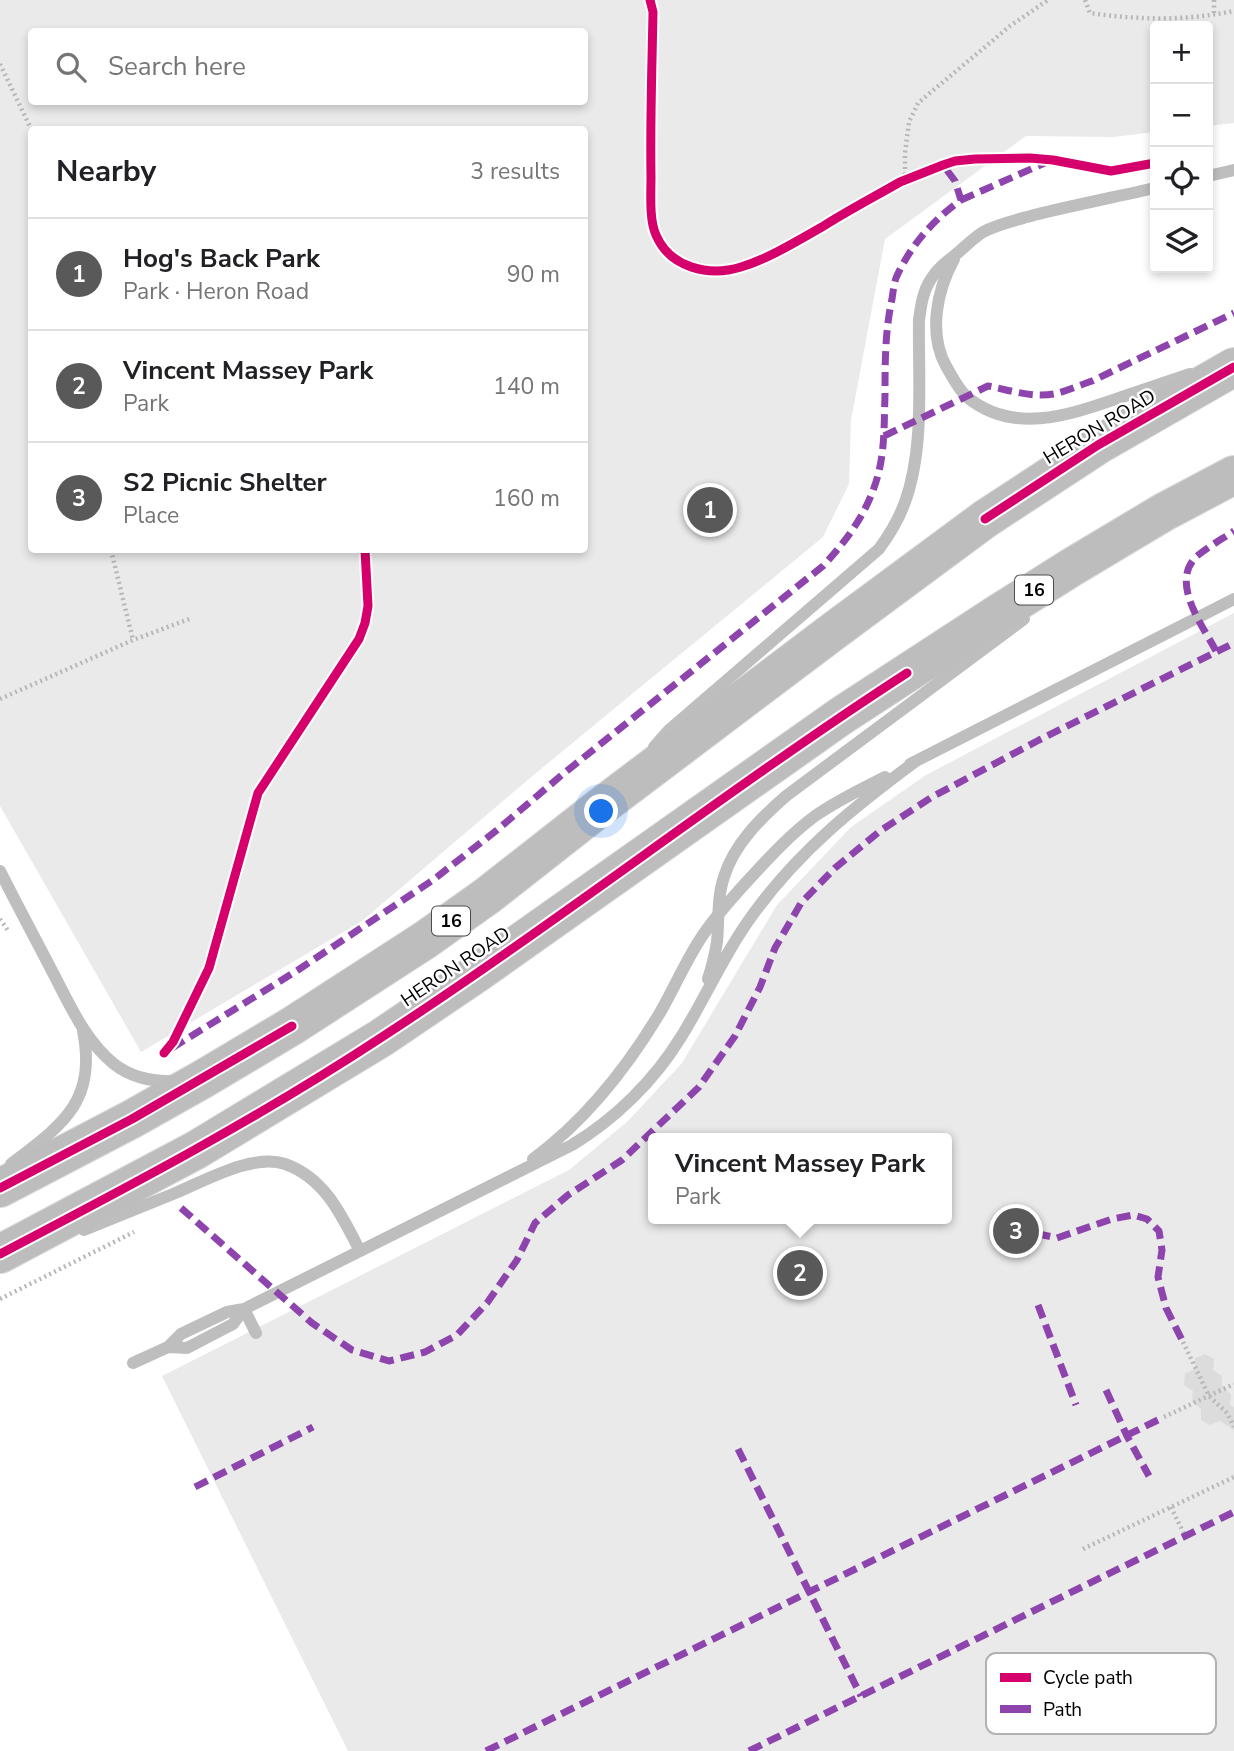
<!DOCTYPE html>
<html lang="en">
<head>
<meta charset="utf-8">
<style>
  :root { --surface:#fff; --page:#f6f6f6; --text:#202124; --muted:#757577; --line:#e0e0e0; --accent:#595959 }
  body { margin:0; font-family:"Nunito Sans",sans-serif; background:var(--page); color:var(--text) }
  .controls { position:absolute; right:21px; top:21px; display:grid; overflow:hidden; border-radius:7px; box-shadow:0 4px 10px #0003 }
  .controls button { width:63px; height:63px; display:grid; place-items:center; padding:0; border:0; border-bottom:2px solid var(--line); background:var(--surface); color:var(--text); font:35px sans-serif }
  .you { position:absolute; left:602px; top:812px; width:24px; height:24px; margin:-18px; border:5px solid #fff; border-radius:50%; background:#1a73e8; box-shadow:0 0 0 10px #1a73e833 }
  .badge { display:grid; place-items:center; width:46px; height:46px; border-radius:50%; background:var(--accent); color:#fff; font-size:23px; font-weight:700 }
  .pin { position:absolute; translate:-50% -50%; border:4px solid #fff; box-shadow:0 2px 7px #0006 }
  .popup { position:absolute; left:648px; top:1133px; width:304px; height:91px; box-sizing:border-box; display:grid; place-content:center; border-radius:7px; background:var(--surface); filter:drop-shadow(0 2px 5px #0005); font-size:23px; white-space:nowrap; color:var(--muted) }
  .popup b { font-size:26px; color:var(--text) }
  .popup::after { content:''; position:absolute; left:50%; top:100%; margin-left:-14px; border:14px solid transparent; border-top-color:var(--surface) }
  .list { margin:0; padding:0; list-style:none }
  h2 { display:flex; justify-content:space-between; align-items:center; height:91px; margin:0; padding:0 28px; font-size:30px }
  h2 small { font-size:23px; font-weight:400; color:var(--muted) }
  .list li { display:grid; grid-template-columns:46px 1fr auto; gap:21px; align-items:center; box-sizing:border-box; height:112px; padding:0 28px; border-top:2px solid var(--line) }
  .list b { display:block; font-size:26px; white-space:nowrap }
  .list p { margin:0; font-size:23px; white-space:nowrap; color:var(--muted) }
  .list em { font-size:23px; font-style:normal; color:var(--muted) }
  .icon { flex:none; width:38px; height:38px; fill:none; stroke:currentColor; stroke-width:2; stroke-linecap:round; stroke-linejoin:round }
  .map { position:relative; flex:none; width:1234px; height:1751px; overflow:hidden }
  .search { position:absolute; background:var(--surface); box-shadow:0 4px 10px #0003; left:28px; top:28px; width:560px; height:77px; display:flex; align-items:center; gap:18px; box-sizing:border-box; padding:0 24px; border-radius:7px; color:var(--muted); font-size:26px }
  .panel { position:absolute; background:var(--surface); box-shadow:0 4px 10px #0003; left:28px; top:126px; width:560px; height:427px; border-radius:7px }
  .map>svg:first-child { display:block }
</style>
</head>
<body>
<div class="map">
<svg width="1234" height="1751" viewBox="0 0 1234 1751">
  <rect width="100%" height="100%" fill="#fff"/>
  <!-- green -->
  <path fill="#eaeaea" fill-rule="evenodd" d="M0,0H1234V123L1208,126V26H1155V132L1113,137L1026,136L885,239L851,420L849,484L823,537L536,773L362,921L141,1052L0,806ZM32,32H584V102H32ZM32,130H584V550H32Z
    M1234,613V1751H348L162,1376L569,1170L628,1121L682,1063L777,905L851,827L926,775ZM653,1138H947V1219H653Z"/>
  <!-- building -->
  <path fill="#dcdcdc" d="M1018,1205L1025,1206L1032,1210L1042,1221L1030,1227L1034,1238L1024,1242L1029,1256L1014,1258L1007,1257L1001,1253L991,1242L1002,1235L998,1225L1008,1220L1003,1207Z
    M1205,1354L1214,1359L1213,1370L1222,1376V1387L1231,1394L1230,1405L1234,1407V1430L1220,1421L1210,1425L1201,1420V1409L1192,1402L1193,1391L1184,1385L1185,1374L1195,1369V1358Z"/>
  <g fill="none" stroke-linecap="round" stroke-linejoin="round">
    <defs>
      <path id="primary" d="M0,1188L132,1119L203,1079L292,1026L425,940L487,896L603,805L835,630L985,519L1098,445L1234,367
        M0,1254L196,1150L381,1038L477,973L841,716L999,613L1072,567L1164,512L1234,475"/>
    </defs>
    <!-- primary casing -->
    <use href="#primary" stroke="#dbdbdb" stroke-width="40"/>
    <!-- path -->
    <path stroke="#b8b8b8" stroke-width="4.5" stroke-dasharray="2 3.5" stroke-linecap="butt" d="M1085,0L1090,13C1139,20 1185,21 1234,11
      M1214,0V15
      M0,64L32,131
      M905,180V153L909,122L918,103L1010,26L1048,0
      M111,550L133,640
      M0,699L133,640L192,618
      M0,919L9,932
      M0,1299L134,1232
      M1183,1342L1209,1396L1227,1413L1234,1427
      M1164,1417L1234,1384
      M1171,1507L1185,1536
      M1083,1549L1234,1477"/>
    <!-- service -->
    <path stroke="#bebebe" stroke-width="12" d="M1208,176L1234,170
      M954,259C937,290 928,333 946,366C952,376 958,389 967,397C1013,435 1069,415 1119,398C1143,390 1166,382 1190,374
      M654,747L669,730L879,549C890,534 899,519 905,502C925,447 918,378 919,320C921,305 923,291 931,279C937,269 945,263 954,256C964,248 972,239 983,232C998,224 1017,220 1034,215C1074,205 1115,197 1155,188
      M910,764L1234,599
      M0,871C17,905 35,938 52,971C69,1003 85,1041 114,1064C132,1078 154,1082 175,1081
      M708,979C712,967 715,954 717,942C719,920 717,897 724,877C734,844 761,818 786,796L1024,619
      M533,1159C586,1120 627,1068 661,1011C674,988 685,963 699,941C711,921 727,904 742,887C765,862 788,836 815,816C836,801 861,789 885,777
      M11,1164C62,1125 97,1102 83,1031
      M84,1230C113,1218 143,1206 173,1194C203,1182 252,1153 285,1164C325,1178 342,1216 360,1251
      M244,1309L256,1333
      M168,1347L187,1348L233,1324L244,1309
      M133,1363L168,1347L181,1334L227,1312L244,1309L572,1145C615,1119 654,1081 681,1037C706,997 725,952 754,913C800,850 854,807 916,761"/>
    <!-- primary -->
    <use href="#primary" stroke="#bdbdbd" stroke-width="38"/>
    <!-- quiet -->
    <path stroke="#8e44ad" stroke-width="7" stroke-dasharray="14 7" stroke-linecap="butt" d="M961,200L1047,162
      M884,436L988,386C1009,390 1032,398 1054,394C1067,391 1080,385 1092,381L1234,313
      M1216,651C1203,626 1169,582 1197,556C1208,547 1222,539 1234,531
      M172,1048L298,970L433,880L497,830L563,774L823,566C848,539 868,512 878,475C885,449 884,422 885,395C885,363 885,331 892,299C893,292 894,284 896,278C910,246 933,220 961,200L955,181L943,165
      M181,1208L312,1323L352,1350L389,1361L425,1352L457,1335L487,1303L517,1260L535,1223L568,1195L622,1160L699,1087L735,1036L760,987L775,948L801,903L835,868L880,831L932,797L1039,740L1234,643
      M1016,1229L1057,1238L1112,1219L1133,1215L1147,1219L1159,1231L1162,1250L1158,1277L1166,1308L1183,1342
      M1038,1305L1076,1405
      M1106,1390L1127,1436L1149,1476
      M738,1449L861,1696
      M195,1487L313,1427
      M486,1751L1164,1417
      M749,1751L1234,1512"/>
    <defs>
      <path id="cycleway" d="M650,0L653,12C652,67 650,122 651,177C651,193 649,220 656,235C670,268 709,277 741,267C770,258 795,242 822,227C847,211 874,197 900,182L943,165L955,161L975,159L1030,158L1053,160L1111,171L1155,163
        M985,519L1098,445L1234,367
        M164,1053L173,1042L209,968L258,793L359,639L365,623L368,606L365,550
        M0,1188L132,1119L292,1026
        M0,1254C130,1186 259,1118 382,1037C560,921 728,789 907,673"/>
    </defs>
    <!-- cycleway casing -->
    <use href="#cycleway" stroke="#fff" stroke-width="13"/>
    <!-- cycleway -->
    <use href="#cycleway" stroke="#d6006c" stroke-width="9"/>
  </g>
  <g text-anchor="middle" stroke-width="5" stroke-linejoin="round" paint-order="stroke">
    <!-- shield labels -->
    <g fill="#fff" stroke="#4c4c4c" stroke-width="2">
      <rect x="1015" y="575.5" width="38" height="29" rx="5"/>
      <rect x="432" y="906.5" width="38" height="29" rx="5"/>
    </g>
    <g font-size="18" font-weight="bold" fill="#000">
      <text x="1034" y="596">16</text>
      <text x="451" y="927">16</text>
    </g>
    <!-- street labels -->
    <g font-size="19" fill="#000" stroke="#fff">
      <text transform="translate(1099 426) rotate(-31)" y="7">HERON ROAD</text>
      <text transform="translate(455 966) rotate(-34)" y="7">HERON ROAD</text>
    </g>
  </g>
  <!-- legend -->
  <rect x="986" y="1653" width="230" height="81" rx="10" fill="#fff" stroke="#b2b2b2" stroke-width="2"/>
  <rect x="1000" y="1673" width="31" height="9" fill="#d6006c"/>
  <rect x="1000" y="1705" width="31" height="8" fill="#8e44ad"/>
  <g font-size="19" fill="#000">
    <text x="1043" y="1684">Cycle path</text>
    <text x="1043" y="1716">Path</text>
  </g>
</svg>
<div class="controls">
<button>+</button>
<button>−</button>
<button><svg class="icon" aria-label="locate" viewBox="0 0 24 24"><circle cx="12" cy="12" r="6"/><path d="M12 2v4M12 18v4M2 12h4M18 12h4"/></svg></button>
<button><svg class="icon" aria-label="layers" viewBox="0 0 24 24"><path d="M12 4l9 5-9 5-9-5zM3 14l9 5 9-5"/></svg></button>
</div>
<div class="you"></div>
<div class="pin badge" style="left:710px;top:510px">1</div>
<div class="pin badge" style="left:800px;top:1273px">2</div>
<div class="popup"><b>Vincent Massey Park</b>Park</div>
<div class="pin badge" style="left:1016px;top:1231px">3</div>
<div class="search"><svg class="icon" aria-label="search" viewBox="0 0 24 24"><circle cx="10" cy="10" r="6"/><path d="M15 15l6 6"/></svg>Search here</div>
<section class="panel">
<h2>Nearby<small>3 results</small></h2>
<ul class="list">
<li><span class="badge">1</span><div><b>Hog's Back Park</b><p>Park · Heron Road</p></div><em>90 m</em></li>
<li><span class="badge">2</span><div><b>Vincent Massey Park</b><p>Park</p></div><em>140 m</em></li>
<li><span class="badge">3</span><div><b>S2 Picnic Shelter</b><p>Place</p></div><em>160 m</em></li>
</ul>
</section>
</div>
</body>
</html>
